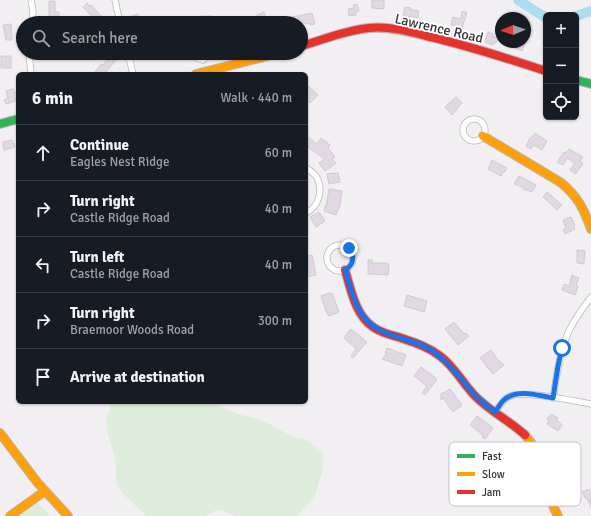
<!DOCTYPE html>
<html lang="en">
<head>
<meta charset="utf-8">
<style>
  :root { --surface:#171b24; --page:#20242c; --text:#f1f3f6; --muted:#9ea1a6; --line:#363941 }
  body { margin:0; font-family:Signika,sans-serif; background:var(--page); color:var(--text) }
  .controls { position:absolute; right:12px; top:12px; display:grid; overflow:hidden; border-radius:6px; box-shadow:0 1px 3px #0004 }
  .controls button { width:36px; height:36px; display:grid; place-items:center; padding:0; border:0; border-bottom:1px solid var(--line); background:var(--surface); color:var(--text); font:20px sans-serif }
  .compass { position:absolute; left:495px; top:12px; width:36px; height:36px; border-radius:50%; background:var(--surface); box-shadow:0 1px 3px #0004; rotate:268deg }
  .stop { position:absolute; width:12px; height:12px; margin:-9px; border:3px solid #1a73e8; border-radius:50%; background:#fff }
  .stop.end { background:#1a73e8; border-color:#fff; box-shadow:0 1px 4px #0008 }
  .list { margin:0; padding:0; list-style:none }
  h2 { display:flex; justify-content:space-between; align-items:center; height:52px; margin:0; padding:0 16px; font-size:17px }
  h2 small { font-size:13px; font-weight:400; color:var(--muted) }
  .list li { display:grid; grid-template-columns:26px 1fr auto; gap:12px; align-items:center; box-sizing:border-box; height:56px; padding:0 16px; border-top:1px solid var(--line) }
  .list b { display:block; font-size:15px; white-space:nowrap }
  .list p { margin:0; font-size:13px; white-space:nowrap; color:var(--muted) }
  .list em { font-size:13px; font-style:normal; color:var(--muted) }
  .icon { flex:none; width:22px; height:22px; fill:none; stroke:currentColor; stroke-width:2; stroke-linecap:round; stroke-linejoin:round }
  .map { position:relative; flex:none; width:591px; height:516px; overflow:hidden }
  .search { position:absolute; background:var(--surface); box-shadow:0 1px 3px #0004; left:16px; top:16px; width:292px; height:44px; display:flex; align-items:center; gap:10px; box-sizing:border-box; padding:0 14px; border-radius:22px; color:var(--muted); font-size:15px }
  .panel { position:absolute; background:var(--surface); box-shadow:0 1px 3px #0004; left:16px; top:72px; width:292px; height:332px; border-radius:6px }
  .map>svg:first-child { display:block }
</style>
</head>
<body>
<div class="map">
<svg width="591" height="516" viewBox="0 0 591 516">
  <rect width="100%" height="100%" fill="#f2eff3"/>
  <!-- green -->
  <path fill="#deecdc" d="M109,402H212L238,414L258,419L272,425L278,429L296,438L307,440L322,452L323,456V469L315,496L297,516H235L222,510L214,511L206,516H146L124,495L117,485L115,457L108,435L106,421L110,407Z
    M37,501L50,516H16Z"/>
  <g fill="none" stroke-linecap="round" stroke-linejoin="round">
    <!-- river -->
    <path stroke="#addef0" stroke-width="10" d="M518,0L546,18
      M576,16L591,11"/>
  </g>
  <!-- building -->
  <path fill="#e1d8e3" stroke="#cecccf" d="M372,0H384V9L372,8Z
    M49,1H55V12H59V16H55L56,23H49Z
    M87,3L90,6L91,5L104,19L99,23L94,17L93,18L83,7Z
    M357,4L359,11L356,12V15L349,16L348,9L354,8L353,5Z
    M405,7L411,8V10L419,11L418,18L410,16L409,18L403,17Z
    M462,11L467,13L462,28L451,25L453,17L461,19Z
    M264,12L267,22L264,23H248L258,19L257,15Z
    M312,13L315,24L310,25V23L305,24L304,23H301V21L293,22L292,17Z
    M138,14L142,23H134L132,16Z
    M201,16H212V23H201Z
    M11,24L12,40H6L3,25Z
    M488,32L493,34L492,36L498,38L496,43H494L493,45L485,42Z
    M514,42H521L525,43L522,51L512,47Z
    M1,56H11V68H1Z
    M110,56L116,60L106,72L104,74H99L95,72L101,64L103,65Z
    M306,84L318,95L310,103L306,100Z
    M13,89L14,92H16L18,100L6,104L4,100L8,98L6,91Z
    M456,97L462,103L456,110H457L452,115L445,107Z
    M535,133L547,141L542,150L534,145L531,149L526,146L530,138H531Z
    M306,136L317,144L321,138L330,145L328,148L335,157L332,159L336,163L325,171L319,163L325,159L306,146Z
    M12,140L13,143H14L15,147L4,150L3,142Z
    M569,149L583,157L580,161L583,163L576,174L570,170L575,163L567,158L563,165L557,162L564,152L566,153Z
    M492,160L507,168L505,172L504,171L501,176L488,169Z
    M338,173L340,182L329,184L327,174Z
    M519,176L536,185L532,192L527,190H525L523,189V187L514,184Z
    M329,189L342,191L340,205L336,215L324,211L325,206L326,207Z
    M547,192L562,205L557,210L554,207L543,197Z
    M319,212L325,221L316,227L310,217Z
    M571,217L575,225L574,226L575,229L565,234L563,230L566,228L563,220Z
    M577,250L585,251L584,264L577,263Z
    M312,255L316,275L306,277V256Z
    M368,260H372V263H387L389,264L388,275L368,274Z
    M572,275L579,278L576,285L578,286L575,295L562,290L564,284L569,286Z
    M329,293H332L339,312L329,316L327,314L321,296Z
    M407,295L427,301L424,312L404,306Z
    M454,322L464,334L466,333L469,336L458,345L445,329Z
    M351,329L367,342L353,358L351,356L356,349L344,338L349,331Z
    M387,348L406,355L402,366L382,359L387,353H385Z
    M491,350L497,359L504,365L493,374L480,358Z
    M421,367L437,379L435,382L425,395L422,393L427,386L414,376Z
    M450,389L462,405L453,412L443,398L441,400V394Z
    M551,414L558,418L557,420L562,425L558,431L547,424L549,420L547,419Z
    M477,416L493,428L485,439L482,437L483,435L470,425Z
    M589,489L591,494V507L587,498L586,499L582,492Z"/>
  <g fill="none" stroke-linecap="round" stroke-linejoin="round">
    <defs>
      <path id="lane" d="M16,120L18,126"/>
      <path id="street" d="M31,0L33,11L32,23
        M115,0L120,23
        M29,53L31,74
        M128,53L133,74
        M191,53L196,58L203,60
        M203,60L209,53
        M463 130a11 11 0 1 1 22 0a11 11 0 1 1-22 0Z
        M306,168C310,170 313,173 316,176C324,189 319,207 306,213
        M327 258a13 13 0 1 1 26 0a13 13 0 1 1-26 0Z
        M553,398C557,375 559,352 569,331C575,318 583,308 591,297
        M495,412C500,406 503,399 510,396C524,390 574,401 591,404"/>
      <path id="fast" d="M576,80L591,84
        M0,124L18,119"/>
      <path id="slow" d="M196,74L279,53
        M483,136L560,182C577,195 584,209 591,229
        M0,433L37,482L68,516
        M525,435L532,444L537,454L549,496L553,506L558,516
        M10,516L45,491"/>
      <path id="jam" d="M301,46C323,40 346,30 369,28C388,26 408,31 426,36C467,45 506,58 546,71
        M345,270C351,289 355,315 373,327C380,332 390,335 398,337C413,342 427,346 440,356C455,367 463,384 476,397C491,412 510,421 525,435"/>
    </defs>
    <!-- lane casing -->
    <use href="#lane" stroke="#b8b6b9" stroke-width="4"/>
    <!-- street casing -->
    <use href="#street" stroke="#b8b6b9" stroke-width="7"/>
    <!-- fast casing -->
    <use href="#fast" stroke="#b8b6b9" stroke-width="10"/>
    <!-- slow casing -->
    <use href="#slow" stroke="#b8b6b9" stroke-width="10"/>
    <!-- jam casing -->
    <use href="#jam" stroke="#b8b6b9" stroke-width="10"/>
    <!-- lane -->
    <use href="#lane" stroke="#fdfdfd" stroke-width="2.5"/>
    <!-- street -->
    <use href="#street" stroke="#fdfdfd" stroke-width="5.5"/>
    <!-- fast -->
    <use href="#fast" stroke="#30b455" stroke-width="8"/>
    <!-- slow -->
    <use href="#slow" stroke="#ff9f0a" stroke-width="8"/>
    <!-- jam -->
    <use href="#jam" stroke="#e5322d" stroke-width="8"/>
  </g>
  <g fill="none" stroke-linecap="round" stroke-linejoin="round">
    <!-- route -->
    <path stroke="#1a73e8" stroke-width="5" d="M349,248C355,256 354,265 345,270C352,291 356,318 378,329C386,334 395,336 404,339C417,343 429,347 439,356C453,366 461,380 472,392C479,400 487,406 495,412C498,408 500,404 503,401C515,388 538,395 553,398L558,366L562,348"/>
  </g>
  <g text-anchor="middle" stroke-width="3.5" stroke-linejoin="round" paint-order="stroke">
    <!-- street labels -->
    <g font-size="14" fill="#353336" stroke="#fff">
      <text transform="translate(439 28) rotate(13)" y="5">Lawrence Road</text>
    </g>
  </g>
  <!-- legend -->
  <rect x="449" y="442" width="132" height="64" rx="6" fill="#fff" stroke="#c2c2c3" stroke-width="1"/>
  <rect x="457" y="454" width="18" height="4" fill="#30b455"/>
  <rect x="457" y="472" width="18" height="4" fill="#ff9f0a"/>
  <rect x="457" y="490" width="18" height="4" fill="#e5322d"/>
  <g font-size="11" fill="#353336">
    <text x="482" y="460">Fast</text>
    <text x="482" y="478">Slow</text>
    <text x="482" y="496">Jam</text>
  </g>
</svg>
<div class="controls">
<button>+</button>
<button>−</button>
<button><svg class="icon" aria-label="locate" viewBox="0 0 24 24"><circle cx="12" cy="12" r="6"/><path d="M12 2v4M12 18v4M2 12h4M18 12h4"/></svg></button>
</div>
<svg class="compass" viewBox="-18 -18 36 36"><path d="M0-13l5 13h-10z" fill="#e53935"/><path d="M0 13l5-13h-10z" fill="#9ea1a6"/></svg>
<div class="stop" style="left:562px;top:348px"></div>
<div class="stop end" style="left:349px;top:248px"></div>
<div class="search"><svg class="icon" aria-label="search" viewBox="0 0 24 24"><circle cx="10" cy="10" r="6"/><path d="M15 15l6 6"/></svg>Search here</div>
<section class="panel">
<h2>6 min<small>Walk · 440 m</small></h2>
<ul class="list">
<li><svg class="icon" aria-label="ahead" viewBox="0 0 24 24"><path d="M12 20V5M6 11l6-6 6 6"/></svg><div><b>Continue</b><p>Eagles Nest Ridge</p></div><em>60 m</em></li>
<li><svg class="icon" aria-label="right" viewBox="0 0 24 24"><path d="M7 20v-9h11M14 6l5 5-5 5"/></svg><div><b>Turn right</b><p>Castle Ridge Road</p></div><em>40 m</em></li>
<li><svg class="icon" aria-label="left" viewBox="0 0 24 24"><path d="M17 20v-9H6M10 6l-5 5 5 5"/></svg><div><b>Turn left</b><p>Castle Ridge Road</p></div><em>40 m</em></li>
<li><svg class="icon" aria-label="right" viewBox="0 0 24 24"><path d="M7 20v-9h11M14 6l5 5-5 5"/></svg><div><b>Turn right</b><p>Braemoor Woods Road</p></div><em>300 m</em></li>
<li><svg class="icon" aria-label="arrive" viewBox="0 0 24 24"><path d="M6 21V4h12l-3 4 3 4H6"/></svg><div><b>Arrive at destination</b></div></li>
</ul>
</section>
</div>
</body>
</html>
